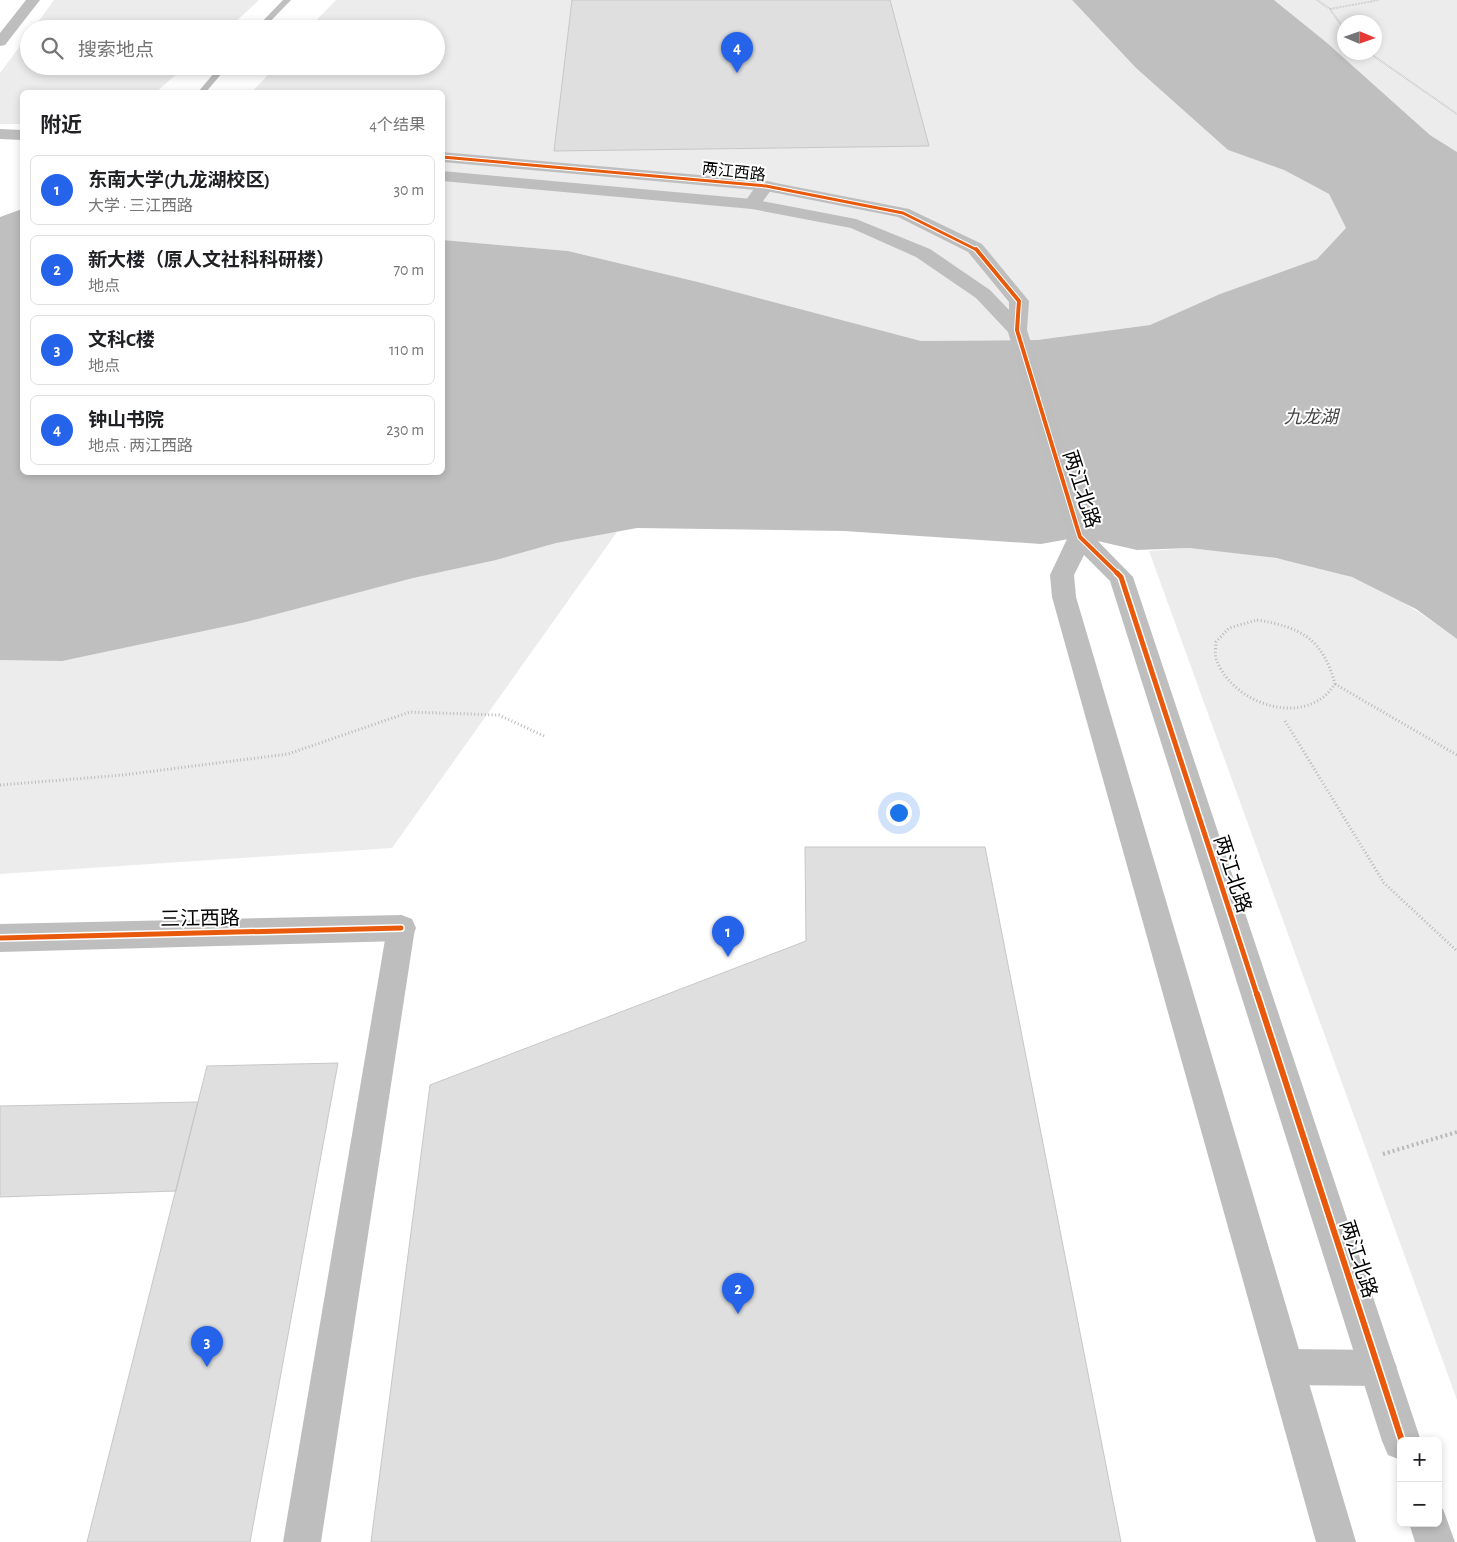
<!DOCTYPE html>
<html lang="zh">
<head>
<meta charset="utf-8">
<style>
  :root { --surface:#fff; --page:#f2f2f2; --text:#202124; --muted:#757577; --line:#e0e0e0; --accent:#2563eb }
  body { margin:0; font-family:"Alegreya Sans","Noto Sans SC",sans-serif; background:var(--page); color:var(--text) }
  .controls { position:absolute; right:15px; bottom:15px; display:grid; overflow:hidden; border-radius:8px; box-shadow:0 2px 8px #0003 }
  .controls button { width:45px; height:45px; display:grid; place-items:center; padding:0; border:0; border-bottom:1px solid var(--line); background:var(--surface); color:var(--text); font:25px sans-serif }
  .compass { position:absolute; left:1337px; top:15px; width:45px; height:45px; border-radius:50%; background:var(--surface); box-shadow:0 2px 8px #0003; rotate:92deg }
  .you { position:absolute; left:898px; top:812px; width:18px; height:18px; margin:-12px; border:4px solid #fff; border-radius:50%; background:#1a73e8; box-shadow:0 0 0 8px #1a73e833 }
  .badge { display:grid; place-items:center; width:32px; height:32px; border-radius:50%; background:var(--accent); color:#fff; font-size:16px; font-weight:700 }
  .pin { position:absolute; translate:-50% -41px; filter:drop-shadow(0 1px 2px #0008) }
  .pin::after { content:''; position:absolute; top:26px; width:18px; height:15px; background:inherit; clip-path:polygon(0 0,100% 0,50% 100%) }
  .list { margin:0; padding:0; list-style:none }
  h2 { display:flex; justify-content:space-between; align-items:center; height:65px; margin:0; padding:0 20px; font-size:21px }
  h2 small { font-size:16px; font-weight:400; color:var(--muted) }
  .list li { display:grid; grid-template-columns:32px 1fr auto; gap:15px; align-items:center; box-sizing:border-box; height:70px; margin:0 10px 10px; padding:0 10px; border:1px solid var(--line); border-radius:8px }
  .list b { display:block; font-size:19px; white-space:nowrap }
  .list p { margin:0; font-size:16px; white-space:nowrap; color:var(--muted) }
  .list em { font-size:16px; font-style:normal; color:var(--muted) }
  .icon { flex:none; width:28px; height:28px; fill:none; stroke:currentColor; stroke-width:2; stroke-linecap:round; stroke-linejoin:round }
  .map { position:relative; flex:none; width:1457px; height:1542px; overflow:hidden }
  .search { position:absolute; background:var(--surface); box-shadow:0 2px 8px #0003; left:20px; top:20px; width:425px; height:55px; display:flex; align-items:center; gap:12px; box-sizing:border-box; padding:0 18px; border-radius:28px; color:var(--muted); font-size:19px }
  .panel { position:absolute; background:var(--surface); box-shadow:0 2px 8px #0003; left:20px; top:90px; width:425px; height:385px; border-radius:8px }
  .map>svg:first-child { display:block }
</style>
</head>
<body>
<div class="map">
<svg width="1457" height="1542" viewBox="0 0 1457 1542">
  <rect width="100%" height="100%" fill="#fff"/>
  <!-- green -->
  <path fill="#ececec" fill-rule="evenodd" d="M54,0H259L228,29H33Z
    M336,0H1072L1136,68L1228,150L1284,170L1329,194L1346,228L1317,259L1220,294L1150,325L1037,340L920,341L698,282L568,251L443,240L442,92H252L276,66H436V29H308Z
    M1274,0H1457V152L1430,135L1326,42ZM1344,22H1374V52H1344Z
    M29,34V66H186L156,92H22V124H0V73Z
    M617,532L392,848L0,874V538Z
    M1189,548C1242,554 1301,558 1351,577C1390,591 1424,615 1457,639V1400L1149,551Z"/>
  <!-- water -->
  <path fill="#bfbfbf" d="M1072,0H1274L1326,42L1430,135L1457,152V639L1416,609L1352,577L1276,558L1189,548L1137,550L1080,537L1041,544L844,531L637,528L556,543L496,560L413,578L246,622L62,661L0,660V217L22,209V472H442L443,240L568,251L698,282L921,341L1037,340L1150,325L1220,294L1317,259L1346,228L1329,194L1284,170L1228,150L1136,68Z"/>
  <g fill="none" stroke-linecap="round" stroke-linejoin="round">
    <!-- stream -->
    <path fill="#bfbfbf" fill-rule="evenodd" d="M283,0H291L263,29H255Z
      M220,66H228L206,92H198Z"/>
  </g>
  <!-- building -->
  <path fill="#dfdfdf" stroke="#c7c7c7" d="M572,0H890L929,146L554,151Z
    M805,847H985L1121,1542H371L430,1085L806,941Z
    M338,1063L250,1542H87L207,1066Z
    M198,1102L176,1191L0,1197V1106Z"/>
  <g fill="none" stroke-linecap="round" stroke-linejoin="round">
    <!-- path-far2 -->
    <path stroke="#b9b9b9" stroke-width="2" stroke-dasharray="0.5 1" stroke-linecap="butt" d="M1317,0L1330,9L1344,29
      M1330,9L1379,0
      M1368,52L1457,114"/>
    <!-- path-far1 -->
    <path stroke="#b9b9b9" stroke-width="3" stroke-dasharray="1 2.5" stroke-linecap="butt" d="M1257,620C1301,627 1323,639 1335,684C1331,689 1327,695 1322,698C1287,723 1231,698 1217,661C1214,656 1216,648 1216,642L1229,628Z
      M1335,684L1457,755
      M1285,721L1384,883L1457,951
      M0,785L123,775L288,754L410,712L499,715L544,736"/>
    <!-- path -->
    <path stroke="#b9b9b9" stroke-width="4" stroke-dasharray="2 3" stroke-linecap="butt" d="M1383,1154L1457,1132"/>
    <!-- service -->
    <path fill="#bebebe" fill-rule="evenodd" d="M26,0H40L5,45L0,46V33Z
      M766,181L772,182L774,186L758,208H746L744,204C749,196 756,183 766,181Z
      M401,915L411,919L415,928L321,1542H283L387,928L391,919Z
      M1287,1349L1379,1350L1392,1355L1397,1368L1392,1381L1379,1386L1287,1385L1274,1380L1269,1367L1274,1354Z"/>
    <!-- minor -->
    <path fill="#bebebe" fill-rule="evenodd" d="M0,129L22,130V140L0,139Z
      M442,152L766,181L909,209L982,244L1029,301L1027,330L1091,534L1133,577L1421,1441H1401V1460L1388,1455L1382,1441L1110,581L1084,555L1074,575L1076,597L1356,1542H1316L1052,597L1050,575L1068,537L1008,332L976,298L916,257L851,228L752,209L442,181V171L752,199L856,219L930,249L990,290L1009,310V302L968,252L898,217L766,191L442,162Z
      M401,915L412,919L416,928L412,937L401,941L0,952V924Z
      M1438,1507L1443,1509L1455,1542H1415L1409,1523H1438Z"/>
    <defs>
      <path id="cycleway-far3" d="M442,157L766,186L903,213L977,250"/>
      <path id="cycleway-far2" d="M976,249L1019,301L1017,330L1080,537L1118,574"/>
      <path id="cycleway-far1" d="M1117,573L1121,577L1257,995
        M0,938L401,928"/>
      <path id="cycleway" d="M1257,994L1402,1441"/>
    </defs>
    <!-- cycleway-far3 casing -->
    <use href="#cycleway-far3" stroke="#fff" stroke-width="5"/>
    <!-- cycleway-far2 casing -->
    <use href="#cycleway-far2" stroke="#fff" stroke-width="6"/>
    <!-- cycleway-far1 casing -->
    <use href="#cycleway-far1" stroke="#fff" stroke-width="8"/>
    <!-- cycleway casing -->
    <use href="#cycleway" stroke="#fff" stroke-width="9"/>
    <!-- cycleway-far3 -->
    <use href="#cycleway-far3" stroke="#e8590c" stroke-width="3"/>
    <!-- cycleway-far2 -->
    <use href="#cycleway-far2" stroke="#e8590c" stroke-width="4"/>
    <!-- cycleway-far1 -->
    <use href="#cycleway-far1" stroke="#e8590c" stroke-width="5"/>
    <!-- cycleway -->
    <use href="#cycleway" stroke="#e8590c" stroke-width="6"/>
  </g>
  <g text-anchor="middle" stroke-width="4" stroke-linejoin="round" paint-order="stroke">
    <!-- far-street labels -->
    <g font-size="16" fill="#000" stroke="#fff">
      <text transform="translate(734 171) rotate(6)" y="6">两江西路</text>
    </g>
    <!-- far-water labels -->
    <g font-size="18" font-style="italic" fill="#444" stroke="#fff">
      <text x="1311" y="423">九龙湖</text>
    </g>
    <!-- street labels -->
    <g font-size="20" fill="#000" stroke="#fff">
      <text transform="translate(1082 489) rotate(72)" y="7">两江北路</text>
      <text transform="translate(1233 874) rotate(72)" y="7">两江北路</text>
      <text transform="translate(200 918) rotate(-1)" y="7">三江西路</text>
      <text transform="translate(1359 1259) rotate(72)" y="7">两江北路</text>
    </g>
  </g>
</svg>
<div class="controls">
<button>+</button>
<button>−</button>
</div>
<svg class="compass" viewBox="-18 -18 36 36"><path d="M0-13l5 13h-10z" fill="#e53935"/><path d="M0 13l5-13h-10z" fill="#757577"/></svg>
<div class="you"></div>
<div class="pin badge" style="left:728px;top:957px">1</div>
<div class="pin badge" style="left:738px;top:1314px">2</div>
<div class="pin badge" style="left:207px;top:1367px">3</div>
<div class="pin badge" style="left:737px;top:73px">4</div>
<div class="search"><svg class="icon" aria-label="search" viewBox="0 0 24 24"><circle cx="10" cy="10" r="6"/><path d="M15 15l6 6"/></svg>搜索地点</div>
<section class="panel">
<h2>附近<small>4个结果</small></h2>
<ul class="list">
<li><span class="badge">1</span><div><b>东南大学(九龙湖校区)</b><p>大学 · 三江西路</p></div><em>30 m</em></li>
<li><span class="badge">2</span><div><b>新大楼（原人文社科科研楼）</b><p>地点</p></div><em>70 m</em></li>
<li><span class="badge">3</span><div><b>文科C楼</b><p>地点</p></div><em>110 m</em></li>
<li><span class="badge">4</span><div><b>钟山书院</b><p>地点 · 两江西路</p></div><em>230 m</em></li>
</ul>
</section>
</div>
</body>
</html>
